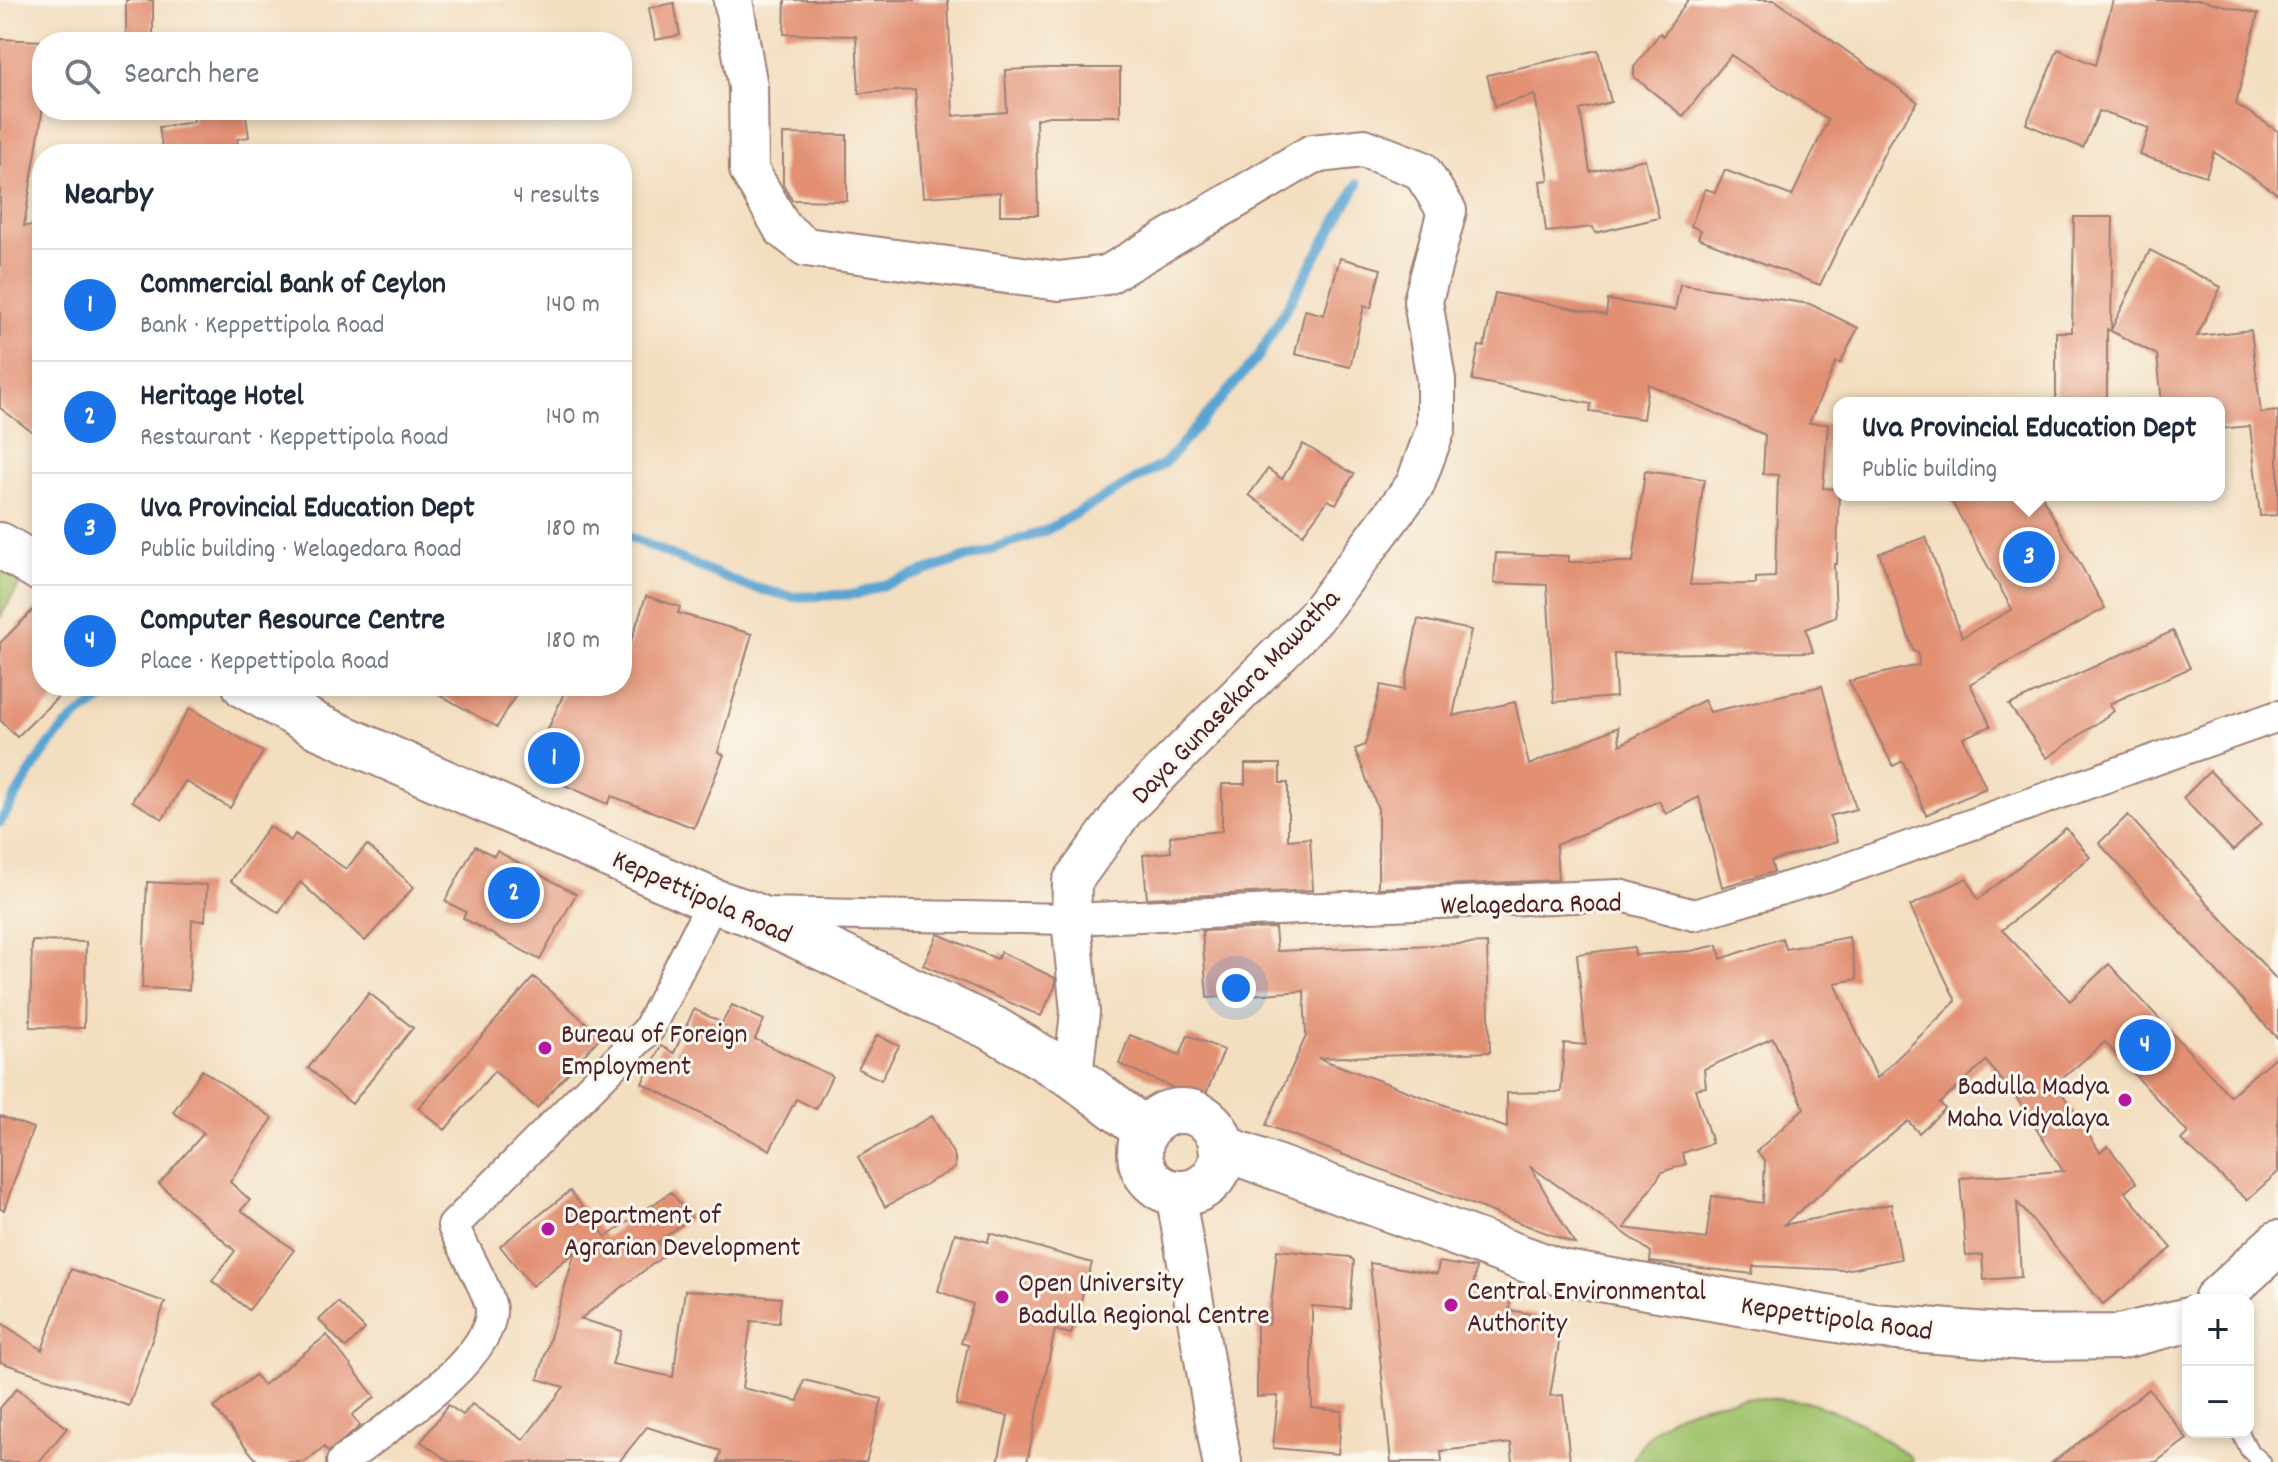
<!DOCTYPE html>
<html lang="en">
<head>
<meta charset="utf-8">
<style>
  :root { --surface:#fff; --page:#f2f2f3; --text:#1f2937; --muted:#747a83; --line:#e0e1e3; --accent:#1a73e8 }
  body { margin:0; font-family:Dekko,sans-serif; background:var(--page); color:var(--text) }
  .controls { position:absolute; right:24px; bottom:24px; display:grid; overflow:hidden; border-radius:16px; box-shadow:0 4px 12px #0003 }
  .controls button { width:72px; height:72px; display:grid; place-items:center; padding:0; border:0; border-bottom:2px solid var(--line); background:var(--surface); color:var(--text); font:40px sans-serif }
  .you { position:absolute; left:1236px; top:988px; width:28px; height:28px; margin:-20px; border:6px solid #fff; border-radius:50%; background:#1a73e8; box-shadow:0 0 0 12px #1a73e833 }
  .badge { display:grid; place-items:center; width:52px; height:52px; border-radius:50%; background:var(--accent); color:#fff; font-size:26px; font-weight:700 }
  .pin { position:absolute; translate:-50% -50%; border:4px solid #fff; box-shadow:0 2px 8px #0006 }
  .popup { position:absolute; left:1833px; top:397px; width:392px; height:104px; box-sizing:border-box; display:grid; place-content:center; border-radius:16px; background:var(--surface); filter:drop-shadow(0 2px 6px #0005); font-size:26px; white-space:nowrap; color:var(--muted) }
  .popup b { font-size:30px; color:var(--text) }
  .popup::after { content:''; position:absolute; left:50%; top:100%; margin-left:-16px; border:16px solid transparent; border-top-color:var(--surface) }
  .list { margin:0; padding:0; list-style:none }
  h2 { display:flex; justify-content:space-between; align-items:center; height:104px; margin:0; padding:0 32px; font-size:34px }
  h2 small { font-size:26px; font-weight:400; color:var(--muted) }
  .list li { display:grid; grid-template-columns:52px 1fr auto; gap:24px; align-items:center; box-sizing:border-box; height:112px; padding:0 32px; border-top:2px solid var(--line) }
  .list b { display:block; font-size:30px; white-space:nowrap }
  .list p { margin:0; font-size:26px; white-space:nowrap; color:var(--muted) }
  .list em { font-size:26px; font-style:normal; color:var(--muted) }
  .icon { flex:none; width:44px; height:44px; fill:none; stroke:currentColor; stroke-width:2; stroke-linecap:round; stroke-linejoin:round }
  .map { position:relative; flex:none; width:2278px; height:1462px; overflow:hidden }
  .search { position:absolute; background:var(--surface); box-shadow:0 4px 12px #0003; left:32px; top:32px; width:600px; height:88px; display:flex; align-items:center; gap:20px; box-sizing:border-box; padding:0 28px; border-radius:32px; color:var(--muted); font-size:30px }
  .panel { position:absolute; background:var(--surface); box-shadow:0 4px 12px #0003; left:32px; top:144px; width:600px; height:552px; border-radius:32px }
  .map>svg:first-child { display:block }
</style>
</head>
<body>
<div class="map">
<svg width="2278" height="1462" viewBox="0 0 2278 1462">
  <rect width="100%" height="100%" fill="#fbf7ec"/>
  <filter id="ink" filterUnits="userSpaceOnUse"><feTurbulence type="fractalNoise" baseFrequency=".0125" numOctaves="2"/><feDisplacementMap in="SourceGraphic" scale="16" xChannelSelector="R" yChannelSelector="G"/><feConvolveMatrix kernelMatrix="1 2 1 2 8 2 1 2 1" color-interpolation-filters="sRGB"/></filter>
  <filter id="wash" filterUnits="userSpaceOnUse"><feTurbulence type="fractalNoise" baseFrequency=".006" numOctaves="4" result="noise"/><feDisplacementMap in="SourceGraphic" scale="32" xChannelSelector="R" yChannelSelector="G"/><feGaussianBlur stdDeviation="1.8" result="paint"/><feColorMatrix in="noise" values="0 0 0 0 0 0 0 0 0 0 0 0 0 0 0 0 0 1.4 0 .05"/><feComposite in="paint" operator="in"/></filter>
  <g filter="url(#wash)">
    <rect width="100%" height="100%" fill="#f3dec0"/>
    <!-- green -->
    <path fill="#9fc26b" stroke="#74704b" stroke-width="2" d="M0,567L22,580L0,617Z
      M1752,1397L1810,1402L1860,1422L1910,1457L1912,1462H1632C1658,1408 1698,1405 1752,1397Z"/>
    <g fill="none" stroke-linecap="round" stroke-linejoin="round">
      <!-- stream -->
      <path stroke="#5aa4d2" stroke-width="10" d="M622,534L743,585L793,597L857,594L1045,531L1165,463L1258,357L1358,184
        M0,822C22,788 42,746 73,720C88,707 104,700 119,686"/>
    </g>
    <g id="blocks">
      <!-- building -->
      <path fill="#e28f72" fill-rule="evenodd" d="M126,0H153V42H126Z
        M785,0H948L953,116L1007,112L1005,70L1047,68H1120V116H1049L1036,119L1038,215H1000V192L923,197L915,90L859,93L856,36L784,34Z
        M1688,0H1775L1918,102L1890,141L1820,285L1698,238L1701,230L1691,226L1705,189L1715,192L1725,170L1792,196L1828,120L1731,55L1683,116L1634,77V67L1660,33L1663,36Z
        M2113,0H2202L2258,14L2236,104L2278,131V194L2214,152L2206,176L2140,155L2149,128L2099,111L2083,148L2026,124L2058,49L2095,65Z
        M674,3L680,35L655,40L649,8Z
        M0,39L42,41V114L24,226L42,225V439L0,408Z
        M1598,50L1611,102L1580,110L1590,172L1645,159L1659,218L1595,233L1593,227L1546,232L1540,181L1549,180L1535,95L1495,106L1487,75Z
        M192,110H245L249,137L237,139L240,154H163L159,127L194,122Z
        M783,134L847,135V201L792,200L783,185Z
        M2074,217H2113L2111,330L2150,250L2221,287L2197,336L2251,330L2261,413L2278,411V515L2260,516L2250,426L2219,429V403H2162L2157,355L2107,329V403H2056V332H2072Z
        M1340,258L1381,269L1371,308L1364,306L1350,367L1295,354L1305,310L1324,315Z
        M1680,284L1810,304L1858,328L1840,364L1836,362L1809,423L1828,424L1823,488L1839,489L1837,564H1834L1836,617L1806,629L1813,652L1614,654L1616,697L1554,702L1547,585L1494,583L1496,553L1569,556V562H1633L1645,471L1704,479L1690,585L1756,584V578L1775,577L1778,475L1763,474L1765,435L1648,384L1643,419L1590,411L1591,404L1472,380L1479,346L1484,347L1495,293L1606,315L1608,300L1675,310Z
        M1303,444L1354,474L1336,504L1328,500L1303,534L1249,495L1268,469L1282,479Z
        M1948,495H2041L2105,608L1970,684L1991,726L1963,738L1986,788L1926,815L1903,761L1893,766L1849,681L1919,665L1918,652H1914L1879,553L1926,537L1962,637L2012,609Z
        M646,596L680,607L678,613L752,634L718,752L724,755L694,828L612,796L608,804L530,770L567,686H622V668Z
        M42,601V686H69L17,737L0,720V643Z
        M1418,619L1471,630L1453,716L1515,702L1529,765L1618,727L1620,745L1704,700L1710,712L1822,686L1856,809L1830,816L1837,842L1771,861L1774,872L1722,887L1699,797L1666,814L1659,801L1556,845L1558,880L1378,888V809L1355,749L1365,745L1381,685L1404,690Z
        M2173,631L2190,668L2109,704L2114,711L2047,758L2009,705Z
        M424,686H521L497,727Z
        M190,708L263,752L230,808L185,781L163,819L132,801Z
        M1245,764H1280V783H1288V840L1310,838L1313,890L1147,898L1143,855L1171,852L1170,836L1222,831V784H1245Z
        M2210,771L2261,824L2233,851L2183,798Z
        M2128,815L2278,981V1039L2099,843Z
        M269,826L291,841L295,834L346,869L367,845L414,887L365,941L300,882L279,913L231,881Z
        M2066,828L2090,857L2002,930L2070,1001L2109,964L2230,1096L2278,1054V1172L2247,1200L2181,1140L2188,1133L2105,1042L2056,1084L2100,1152L2108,1146L2136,1183L2125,1192L2172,1248L2103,1304L2017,1202L2021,1277L1984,1280L1982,1255L1966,1256L1960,1178L2063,1171L2018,1100L1986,1061L1940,1103L1945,1109L1919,1133L1908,1121L1783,1225L1891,1204L1901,1259L1845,1270L1753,1266L1752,1274L1650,1262L1651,1252L1530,1166L1575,1244L1266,1125L1306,1036L1304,991L1207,998L1202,931L1275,928L1277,951L1487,943L1490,1052L1318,1058L1507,1128V1093L1561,1092L1564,1043L1586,1045L1577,954L1634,947L1635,955L1691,951L1718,945L1721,959L1782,938L1786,949L1849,937L1857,979L1835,983L1877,1078L1956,1001L1910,906L1967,878L1978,900ZM1773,1038L1804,1108L1757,1151L1765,1161L1763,1203L1712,1196L1706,1239L1624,1228L1662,1172L1686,1164L1682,1153L1712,1143L1695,1089L1706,1087L1704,1069Z
        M475,846L494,856L497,851L576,894L540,960L463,918L466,912L445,901Z
        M147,882L207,885L205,921L192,920L189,990L142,988Z
        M938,934L997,959L1001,952L1055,978V987L1041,1016L923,965Z
        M32,941L86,942L84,1028L30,1027Z
        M534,977L601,1036L537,1108L494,1071L445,1130L418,1108Z
        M369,993L413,1028L352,1104L308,1068Z
        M732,1005L764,1020L755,1039L832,1076L816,1109L796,1099L770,1150L642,1083L661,1046L674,1053L694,1009L722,1023Z
        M877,1035L899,1046L881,1080L858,1069Z
        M1130,1035L1180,1055L1188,1035L1224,1050L1203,1101L1119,1064Z
        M202,1070L273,1118L230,1182L250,1200L241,1210L294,1250L249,1310L212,1281L235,1251L159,1184L204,1133L173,1112Z
        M0,1116L33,1128L4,1210L0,1209Z
        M932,1116L955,1157V1168L885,1207L858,1157Z
        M570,1191L606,1237L671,1192L691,1218L658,1242L666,1254L580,1319L622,1331L612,1364L673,1377L685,1290L781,1298L779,1323L751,1321L742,1388L798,1401L804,1380L882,1399L866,1462H718L721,1451L647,1427L619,1462H450L421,1442L448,1405L463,1415L472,1404L523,1440L564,1387L538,1379L575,1252L532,1286L500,1246Z
        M955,1233L988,1242L990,1233L1092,1263L1071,1334L1055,1330L1027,1462H998L1008,1416L956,1405L968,1345L961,1343L973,1304L938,1291Z
        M1277,1250L1350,1257L1354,1261L1350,1309L1312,1306V1408L1342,1411L1338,1454L1273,1448L1278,1396L1257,1397V1324H1269Z
        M1439,1262L1476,1268L1473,1288L1511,1295L1509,1310L1563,1320L1550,1396L1563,1395L1570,1462H1513L1511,1443L1441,1451L1442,1462H1391L1370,1263L1437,1274Z
        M71,1269L165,1302L129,1406L0,1362V1322L42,1350Z
        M338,1302L365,1329L346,1348L319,1320Z
        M327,1335L375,1397L352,1415L360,1426L328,1452L324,1447L305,1462H258L214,1408L255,1375L263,1385Z
        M17,1388L67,1428L39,1462H0V1408Z
        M2149,1389L2187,1439L2156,1462H2053Z"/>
    </g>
  </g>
  <g filter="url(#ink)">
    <use href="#blocks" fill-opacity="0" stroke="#9e7e76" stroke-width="2"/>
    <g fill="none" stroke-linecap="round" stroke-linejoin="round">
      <defs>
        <path id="service" d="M2240,1432L2249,1450L2262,1462"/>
        <path id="minor" d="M761,913L1071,919L1619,895L1694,915L1826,876L2278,716
          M342,1462C380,1432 494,1360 491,1309C490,1294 461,1243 453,1226L648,1030L713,901"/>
        <path id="tertiary" d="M733,0L748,87L749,170L783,229L806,247L1059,281L1107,275L1312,154L1364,148L1421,170L1447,211L1423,301L1436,380V428L1415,485L1315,618L1125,809L1072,882L1071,919L1080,1012L1073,1076
          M1175,1193L1222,1462"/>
        <path id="secondary" d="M0,545L42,570
          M245,686L317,726L713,901L749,913L994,1029L1073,1076L1146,1131
          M1140 1152a41 41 0 1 1 82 0a41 41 0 1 1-82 0Z
          M1221,1147L1560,1272L1873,1326L2026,1338L2119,1337L2188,1320
          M2216,1300L2278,1243"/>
      </defs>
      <!-- service casing -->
      <use href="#service" stroke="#9e7e76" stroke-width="20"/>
      <!-- minor casing -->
      <use href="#minor" stroke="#9e7e76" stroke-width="34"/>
      <!-- tertiary casing -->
      <use href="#tertiary" stroke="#9e7e76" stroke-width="42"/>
      <!-- secondary casing -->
      <use href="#secondary" stroke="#9e7e76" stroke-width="48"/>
      <!-- service -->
      <use href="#service" stroke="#fff" stroke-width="16"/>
      <!-- minor -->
      <use href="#minor" stroke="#fff" stroke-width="30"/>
      <!-- tertiary -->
      <use href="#tertiary" stroke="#fff" stroke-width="38"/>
      <!-- secondary -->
      <use href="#secondary" stroke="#fff" stroke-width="44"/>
    </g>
  </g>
  <!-- markers -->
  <g fill="#b5179e" stroke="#fbf7ec" stroke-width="3">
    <circle cx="545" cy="1048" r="8"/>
    <circle cx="2125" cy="1100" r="8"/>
    <circle cx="548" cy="1229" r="8"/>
    <circle cx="1002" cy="1297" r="8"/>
    <circle cx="1451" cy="1305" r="8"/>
  </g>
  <g text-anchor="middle" stroke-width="6" stroke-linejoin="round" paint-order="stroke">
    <!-- street labels -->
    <g font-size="28" fill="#4a1f2b" stroke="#fbf7ec">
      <text transform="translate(1234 695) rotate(-46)" y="10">Daya Gunasekara Mawatha</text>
      <text transform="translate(703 895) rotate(24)" y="10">Keppettipola Road</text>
      <text transform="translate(1531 902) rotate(-1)" y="10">Welagedara Road</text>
      <text transform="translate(1837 1316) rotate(8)" y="10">Keppettipola Road</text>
    </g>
    <!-- poi labels -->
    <g font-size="28" fill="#4a1f2b" stroke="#fbf7ec" text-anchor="start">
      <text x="561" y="1042">Bureau of Foreign<tspan x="561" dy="32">Employment</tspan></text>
      <text x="2109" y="1094" text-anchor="end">Badulla Madya<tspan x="2109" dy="32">Maha Vidyalaya</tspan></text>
      <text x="564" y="1223">Department of<tspan x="564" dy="32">Agrarian Development</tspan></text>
      <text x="1018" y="1291">Open University<tspan x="1018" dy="32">Badulla Regional Centre</tspan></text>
      <text x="1467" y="1299">Central Environmental<tspan x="1467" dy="32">Authority</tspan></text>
    </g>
  </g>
</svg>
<div class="controls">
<button>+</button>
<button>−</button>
</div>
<div class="you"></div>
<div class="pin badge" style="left:554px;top:758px">1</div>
<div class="pin badge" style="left:514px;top:893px">2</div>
<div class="pin badge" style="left:2029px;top:557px">3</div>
<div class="popup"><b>Uva Provincial Education Dept</b>Public building</div>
<div class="pin badge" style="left:2145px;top:1045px">4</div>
<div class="search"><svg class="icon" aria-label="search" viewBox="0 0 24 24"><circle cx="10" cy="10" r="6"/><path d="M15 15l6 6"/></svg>Search here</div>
<section class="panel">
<h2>Nearby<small>4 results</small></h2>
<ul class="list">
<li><span class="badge">1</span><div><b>Commercial Bank of Ceylon</b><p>Bank · Keppettipola Road</p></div><em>140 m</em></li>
<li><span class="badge">2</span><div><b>Heritage Hotel</b><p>Restaurant · Keppettipola Road</p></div><em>140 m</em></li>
<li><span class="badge">3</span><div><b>Uva Provincial Education Dept</b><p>Public building · Welagedara Road</p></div><em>180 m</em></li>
<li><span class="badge">4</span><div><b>Computer Resource Centre</b><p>Place · Keppettipola Road</p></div><em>180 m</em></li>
</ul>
</section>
</div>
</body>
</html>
